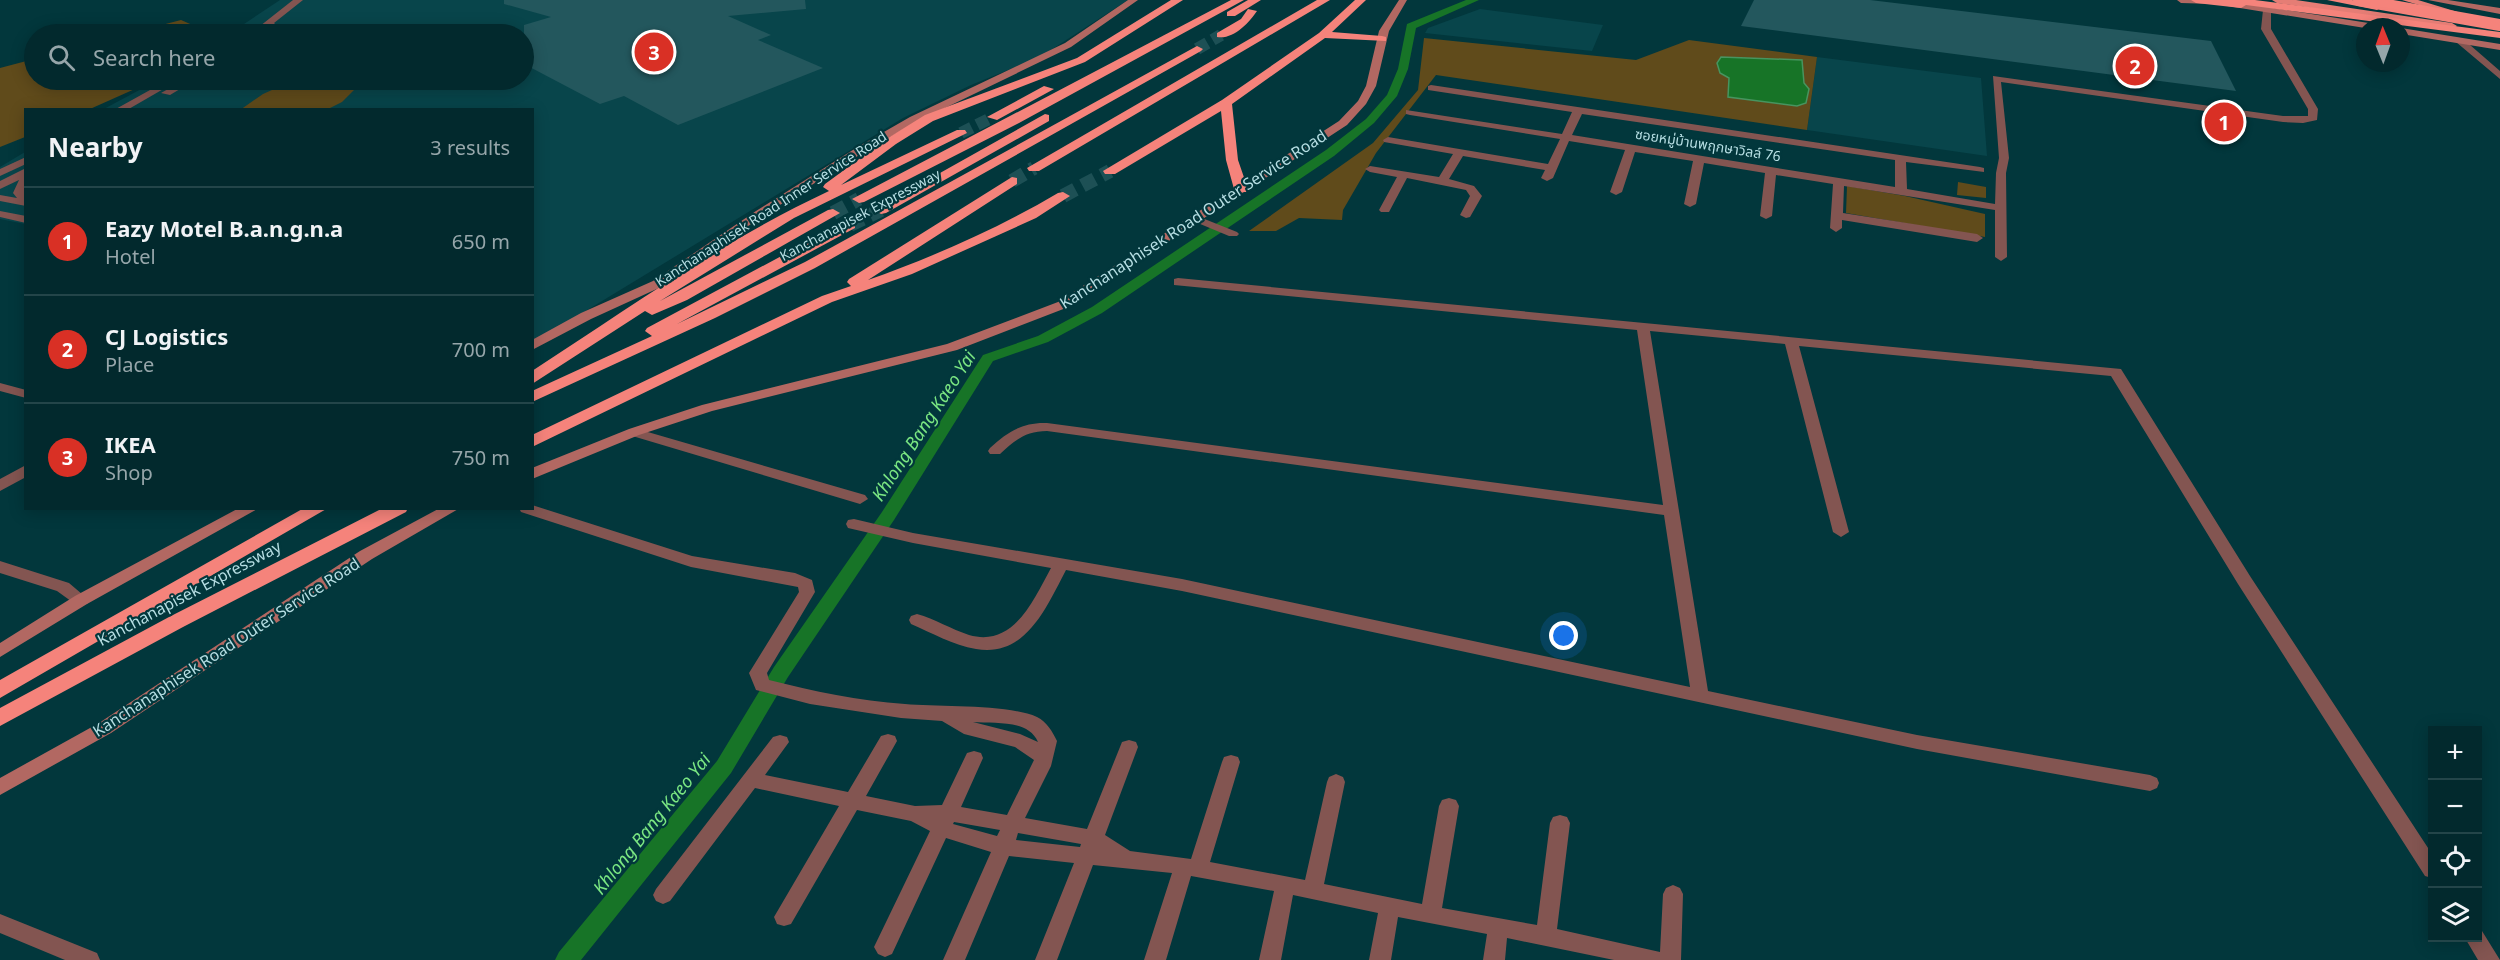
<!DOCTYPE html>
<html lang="en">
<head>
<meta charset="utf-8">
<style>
  :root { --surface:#02292d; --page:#103539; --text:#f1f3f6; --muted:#96a6aa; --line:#234549; --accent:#d93025 }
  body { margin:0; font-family:"Noto Sans","Noto Sans Thai",sans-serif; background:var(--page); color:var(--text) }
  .controls { position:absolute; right:18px; bottom:18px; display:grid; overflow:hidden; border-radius:0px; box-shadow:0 3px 15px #0003 }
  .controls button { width:54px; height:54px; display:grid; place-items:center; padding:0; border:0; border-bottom:2px solid var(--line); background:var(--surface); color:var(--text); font:30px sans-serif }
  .compass { position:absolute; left:2356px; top:18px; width:54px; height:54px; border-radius:50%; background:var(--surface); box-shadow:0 3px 15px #0003; rotate:359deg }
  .you { position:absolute; left:1564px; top:636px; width:21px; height:21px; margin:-15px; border:4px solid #fff; border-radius:50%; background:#1a73e8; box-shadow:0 0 0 9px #1a73e833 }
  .badge { display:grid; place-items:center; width:39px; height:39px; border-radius:50%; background:var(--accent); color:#fff; font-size:20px; font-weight:700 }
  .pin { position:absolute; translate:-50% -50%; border:3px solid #fff; box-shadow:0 2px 6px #0006 }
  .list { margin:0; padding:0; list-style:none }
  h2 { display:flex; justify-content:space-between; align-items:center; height:78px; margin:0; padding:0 24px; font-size:26px }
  h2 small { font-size:20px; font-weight:400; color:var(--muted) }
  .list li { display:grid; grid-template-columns:39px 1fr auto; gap:18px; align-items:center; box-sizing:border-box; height:108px; padding:0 24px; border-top:2px solid var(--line) }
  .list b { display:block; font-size:22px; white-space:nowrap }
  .list p { margin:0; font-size:20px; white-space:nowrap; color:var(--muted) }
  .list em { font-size:20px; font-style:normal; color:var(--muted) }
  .icon { flex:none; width:33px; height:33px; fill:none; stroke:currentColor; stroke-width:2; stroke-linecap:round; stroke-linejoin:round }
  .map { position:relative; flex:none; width:2500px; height:960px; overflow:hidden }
  .search { position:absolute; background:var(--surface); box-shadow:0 3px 15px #0003; left:24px; top:24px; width:510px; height:66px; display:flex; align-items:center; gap:15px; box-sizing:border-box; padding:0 21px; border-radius:33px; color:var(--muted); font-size:22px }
  .panel { position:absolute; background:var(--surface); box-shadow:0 3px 15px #0003; left:24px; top:108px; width:510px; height:402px; border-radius:0px }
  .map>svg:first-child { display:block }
</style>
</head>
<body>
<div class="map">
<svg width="2500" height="960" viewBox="0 0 2500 960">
  <rect width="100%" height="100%" fill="#02373c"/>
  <!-- built -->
  <path fill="#08454b" d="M280,0H1128L1040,57L971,85L903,118L533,343L532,110H102L158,80H524V34H229Z
    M1480,9L1603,25L1592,51L1425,33L1428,28Z
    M1817,57L1981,78L1987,156L1807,130Z
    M25,152V224L0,219V167Z"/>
  <!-- green -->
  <path fill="#604b1b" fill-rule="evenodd" d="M181,20L213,34H127Z
    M1424,38L1636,60L1689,40L1817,57L1807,130L1436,75L1376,153L1343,210L1342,220L1299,218L1276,231H1249L1373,143L1418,90ZM1729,78L1797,106L1728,97Z
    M34,59V80H155L90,109L26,110L25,137L0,147V68Z
    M294,80H364L342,102L328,109L240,110L263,94Z
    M1958,182L1986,187V198L1957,195Z
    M1847,186L1905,196L1985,214V237L1846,213Z"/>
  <!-- water -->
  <path fill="#177427" stroke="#47945f" stroke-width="1.5" d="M1721,57L1802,60L1804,83L1809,89L1806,103L1797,106L1728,97L1729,78L1720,73L1717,63Z"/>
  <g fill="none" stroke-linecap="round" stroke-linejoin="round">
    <!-- canal -->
    <path fill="#177427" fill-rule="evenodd" d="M1466,0H1479L1416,28L1408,69L1397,96L1374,123L1334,156L1102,313L1048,342L993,361L894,520L788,677L731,773L581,960H555L559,952L717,761L774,667L882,512L983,355L1038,336L1092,307L1326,150L1366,119L1387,95L1398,69L1407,24Z"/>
  </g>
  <!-- building -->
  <path fill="#23575d" d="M504,0H805L806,9L728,16L771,35L758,40L823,68L678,125L624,96L600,104L524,64V25L551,17L504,4Z
    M1754,0H1870L2211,41L2236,91L1741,26Z"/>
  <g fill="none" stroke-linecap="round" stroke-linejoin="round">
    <!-- motorway-tunnel-far1 -->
    <path stroke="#1d5055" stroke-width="12" stroke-dasharray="12 6" stroke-linecap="butt" d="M1197,49L1221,35
      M961,133L993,117"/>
    <!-- motorway-tunnel -->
    <path stroke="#1d5055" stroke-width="14" stroke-dasharray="14 8" stroke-linecap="butt" d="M1012,181L1034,168
      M1063,196L1110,171
      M833,213L859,199
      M850,225L881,210"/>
    <!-- minor -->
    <path fill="#835551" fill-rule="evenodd" d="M293,0H303L274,23L285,34H276L268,27L259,34H250Z
      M2267,7L2271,10V29L2318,109L2317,120L2303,123L2283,122L2001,82L2009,158L2006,173L2007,257L2001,261L1995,257V210L1844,186L1843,213L1977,234L1983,238L1977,242L1842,220V228L1836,232L1830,228L1833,184L1776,175L1772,216L1766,219L1760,216L1765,173L1704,163L1696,204L1690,207L1684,204L1693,161L1635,152L1622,192L1616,195L1610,192L1625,150L1569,141L1553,178L1547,181L1541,178L1545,170L1463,156L1449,179L1474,186L1482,196L1470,217L1466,218L1460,215L1470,196L1466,190L1407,178L1389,212H1381L1379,210L1397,177L1370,172L1365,169L1370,166L1439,177L1453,154L1384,142L1383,140L1388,137L1548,164L1560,139L1410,115L1406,114V110L1562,134L1572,112L1428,90V86L1431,85L1980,167L1984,168V172L1906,162L1907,189L1995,204L1996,173L1999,158L1993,76L2283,116H2308V109L2261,29L2263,10ZM1582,114L1895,160V187L1572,135Z
      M2456,38H2462L2500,71V79L2456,42Z
      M168,80H179L127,110H114Z
      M184,80H195L170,95L161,93Z
      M26,157V164L0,176V169Z
      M26,168V206L0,201V195L17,198L13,193L19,180L0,189V181Z
      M0,211L26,216V223L0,217Z
      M1197,216L1237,232L1239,234L1237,236H1229L1193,221L1191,219Z
      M1178,278L2121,369L2250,576L2432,854V878L2425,876L2238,584L2111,376L1799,346L1849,532L1841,537L1833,532L1785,344L1650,331L1708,691L1917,735L2150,775L2157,778L2159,783L2157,788L2150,791L1917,749L1182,591L1066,570C1047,606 1026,658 976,649C953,645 932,633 911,624L909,620L911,616L917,614C935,619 951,629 969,635C1014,648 1034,599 1051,568L913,543L848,528L846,524L848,520L854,519L913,533L1182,579L1690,687L1664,515L1047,431C1026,431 1015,440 1000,454H990L988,451L990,448C1007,432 1023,422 1047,423L1663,505L1637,330L1174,285V279Z
      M0,383L26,390V398L0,391Z
      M634,428L865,495L868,499L860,504L629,435L627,432Z
      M26,465V477L0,491V479Z
      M532,505L692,556L795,573L812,580L815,592L767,673L769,680C813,691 859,701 905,704C939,707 1007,704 1037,717C1047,722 1052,731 1057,741L1051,766L1025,818L1087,829L1120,747L1122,742L1129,740L1136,742L1138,747L1105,835L1130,851L1191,859L1222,762L1224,757L1231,755L1238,757L1240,762L1210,862L1305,880L1327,782L1329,777L1336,774L1343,777L1345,782L1324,884L1422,904L1439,806L1442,800L1449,798L1456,800L1459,806L1442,908L1537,925L1550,823L1553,817L1560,815L1567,817L1570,823L1557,929L1660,952L1663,894L1666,888L1673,885L1680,888L1683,894L1681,960H1614L1507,938L1505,960H1483L1487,934L1398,917L1391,960H1369L1378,913L1293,895L1281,960H1259L1274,891L1191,876L1166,960H1144L1172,873L1093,865L1057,960H1035L1074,863L1009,856L965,960H943L991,852L946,838L892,954L885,957L878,954L874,947L930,831L911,821L857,810L791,924L784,926L777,924L774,917L839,806L755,788L670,901L663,904L656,901L653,895L656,889L773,737L780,735L787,737L789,742L765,775L848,792L881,736L888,734L895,736L897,741L866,796L915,806L942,805L967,753L974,751L981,753L983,758L961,807L1007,815L1034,760L1015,747L964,734L942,721L901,718L810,704L756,690L749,673L799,592L798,587L691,567L521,512L519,508H532ZM973,722C995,724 1028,719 1038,742L1020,734ZM954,822L1000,830L997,836L953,824ZM1018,833L1081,844L1080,847L1016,840Z
      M0,561L69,583L89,600L87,604H75L57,591L0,573Z
      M0,914L97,953L100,960H65L0,933Z
      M2478,929L2482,931L2500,960H2478L2465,938H2478Z"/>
    <!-- secondary -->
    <path fill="#b26862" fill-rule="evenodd" d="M1128,0H1138L1071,47L918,121L864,152L764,215L661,287L591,319L532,350V340L581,313L653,281L756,211L856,148L910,117L1065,43Z
      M1399,0H1407L1389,31L1376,86L1366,104L1347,125L1066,308L957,350L712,411L639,435L532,479V468L629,429L702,405L947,344L1058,302L1339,121L1358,101L1366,86L1379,31Z
      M2177,0H2222L2375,24L2380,27L2365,28L2215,4L2181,3Z
      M2428,0H2448L2500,8V14Z
      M2401,28L2500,44V50L2401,34Z
      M239,508H259L87,604L0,657V643L75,596Z
      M440,508H460L372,559L111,733L0,795V778L99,723L360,551Z"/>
    <!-- trunk -->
    <path fill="#e57d75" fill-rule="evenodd" d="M2272,0H2296L2452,23L2457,26L2452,29L2277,3Z
      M2402,0H2418L2461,13L2456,16Z"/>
    <!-- motorway -->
    <path fill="#f5837b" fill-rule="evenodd" d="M1171,0H1183L1085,62L933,121L896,144L841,185L957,130H965L967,133L794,218L660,301L828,210L833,209L840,213L687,300L652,315L645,311L532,384V371C629,308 724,240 829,191L823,187L825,184L888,138L925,115L1077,58Z
      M1231,0H1244L1019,123L864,202L859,203L852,199Z
      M1248,0H1261L1235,16H1227V12Z
      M1317,0H1330L1039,171H1029L1027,168Z
      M1355,0H1366L1332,32L1382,36L1386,37V41L1325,38L1232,104L1238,160L1248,189L1246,192H1236L1234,189L1226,160L1221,111L1115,174H1105L1103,171L1222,100L1319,33Z
      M2191,0H2255L2500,32V38L2246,5L2241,8L2196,3Z
      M2327,0H2352L2382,7L2377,10Z
      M1248,9L1257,11C1249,23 1233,40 1217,37V33L1241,19Z
      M1197,46L1203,49L1201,51L815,268L715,318L532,402V391L652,336L645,331L647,328L845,222H855V228L677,324L805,262Z
      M1044,86L1054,89L997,120L987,117Z
      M1045,114L1049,115V121L886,213L881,214L874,210Z
      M1012,177L1017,178V184L868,280C933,257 999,228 1058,193L1063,192L1070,196L1036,218L912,274L832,302L532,447V435L822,296L851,286L847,282L849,279Z
      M304,508H328L0,698V680Z
      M383,508H408L406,512L183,627L0,726V708L169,617Z"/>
    <!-- motorway-bridge -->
    <path stroke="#f5837b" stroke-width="12" d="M2359,0L2500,25"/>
  </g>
  <g text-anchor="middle" stroke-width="4.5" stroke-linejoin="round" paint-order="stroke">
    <!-- far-street labels -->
    <g font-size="14" fill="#b6dee3" stroke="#02373c">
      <text transform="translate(1708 145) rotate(9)" y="5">ซอยหมู่บ้านพฤกษาวิลล์ 76</text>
      <text transform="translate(771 209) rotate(-33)" y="5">Kanchanaphisek Road Inner Service Road</text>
      <text transform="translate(860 215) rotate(-28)" y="5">Kanchanapisek Expressway</text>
    </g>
    <!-- street labels -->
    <g font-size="16" fill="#b6dee3" stroke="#02373c">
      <text transform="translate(1193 219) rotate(-33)" y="6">Kanchanaphisek Road Outer Service Road</text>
      <text transform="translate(189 593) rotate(-28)" y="6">Kanchanapisek Expressway</text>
      <text transform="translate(226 647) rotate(-33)" y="6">Kanchanaphisek Road Outer Service Road</text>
    </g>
    <!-- water labels -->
    <g font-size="18" font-style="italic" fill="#7ae682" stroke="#02373c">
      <text transform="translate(924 426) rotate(-57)" y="6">Khlong Bang Kaeo Yai</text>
      <text transform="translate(652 824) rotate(-51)" y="6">Khlong Bang Kaeo Yai</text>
    </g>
  </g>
</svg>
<div class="controls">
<button>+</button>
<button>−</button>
<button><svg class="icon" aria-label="locate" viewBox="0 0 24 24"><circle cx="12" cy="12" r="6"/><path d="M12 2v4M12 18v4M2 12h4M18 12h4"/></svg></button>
<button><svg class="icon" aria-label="layers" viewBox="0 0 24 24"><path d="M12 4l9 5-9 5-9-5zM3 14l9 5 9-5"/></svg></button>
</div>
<svg class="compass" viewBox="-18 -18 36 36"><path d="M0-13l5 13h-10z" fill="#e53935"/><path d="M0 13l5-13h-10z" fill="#96a6aa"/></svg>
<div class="you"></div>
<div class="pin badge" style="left:2224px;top:122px">1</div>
<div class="pin badge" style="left:2135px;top:66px">2</div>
<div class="pin badge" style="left:654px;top:52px">3</div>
<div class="search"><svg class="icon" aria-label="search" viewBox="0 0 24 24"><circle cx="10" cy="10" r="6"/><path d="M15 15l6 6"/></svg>Search here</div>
<section class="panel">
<h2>Nearby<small>3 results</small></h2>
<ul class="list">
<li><span class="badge">1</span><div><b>Eazy Motel B.a.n.g.n.a</b><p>Hotel</p></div><em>650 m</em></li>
<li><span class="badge">2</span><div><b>CJ Logistics</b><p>Place</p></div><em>700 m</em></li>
<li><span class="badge">3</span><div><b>IKEA</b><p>Shop</p></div><em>750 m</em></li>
</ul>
</section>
</div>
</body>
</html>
